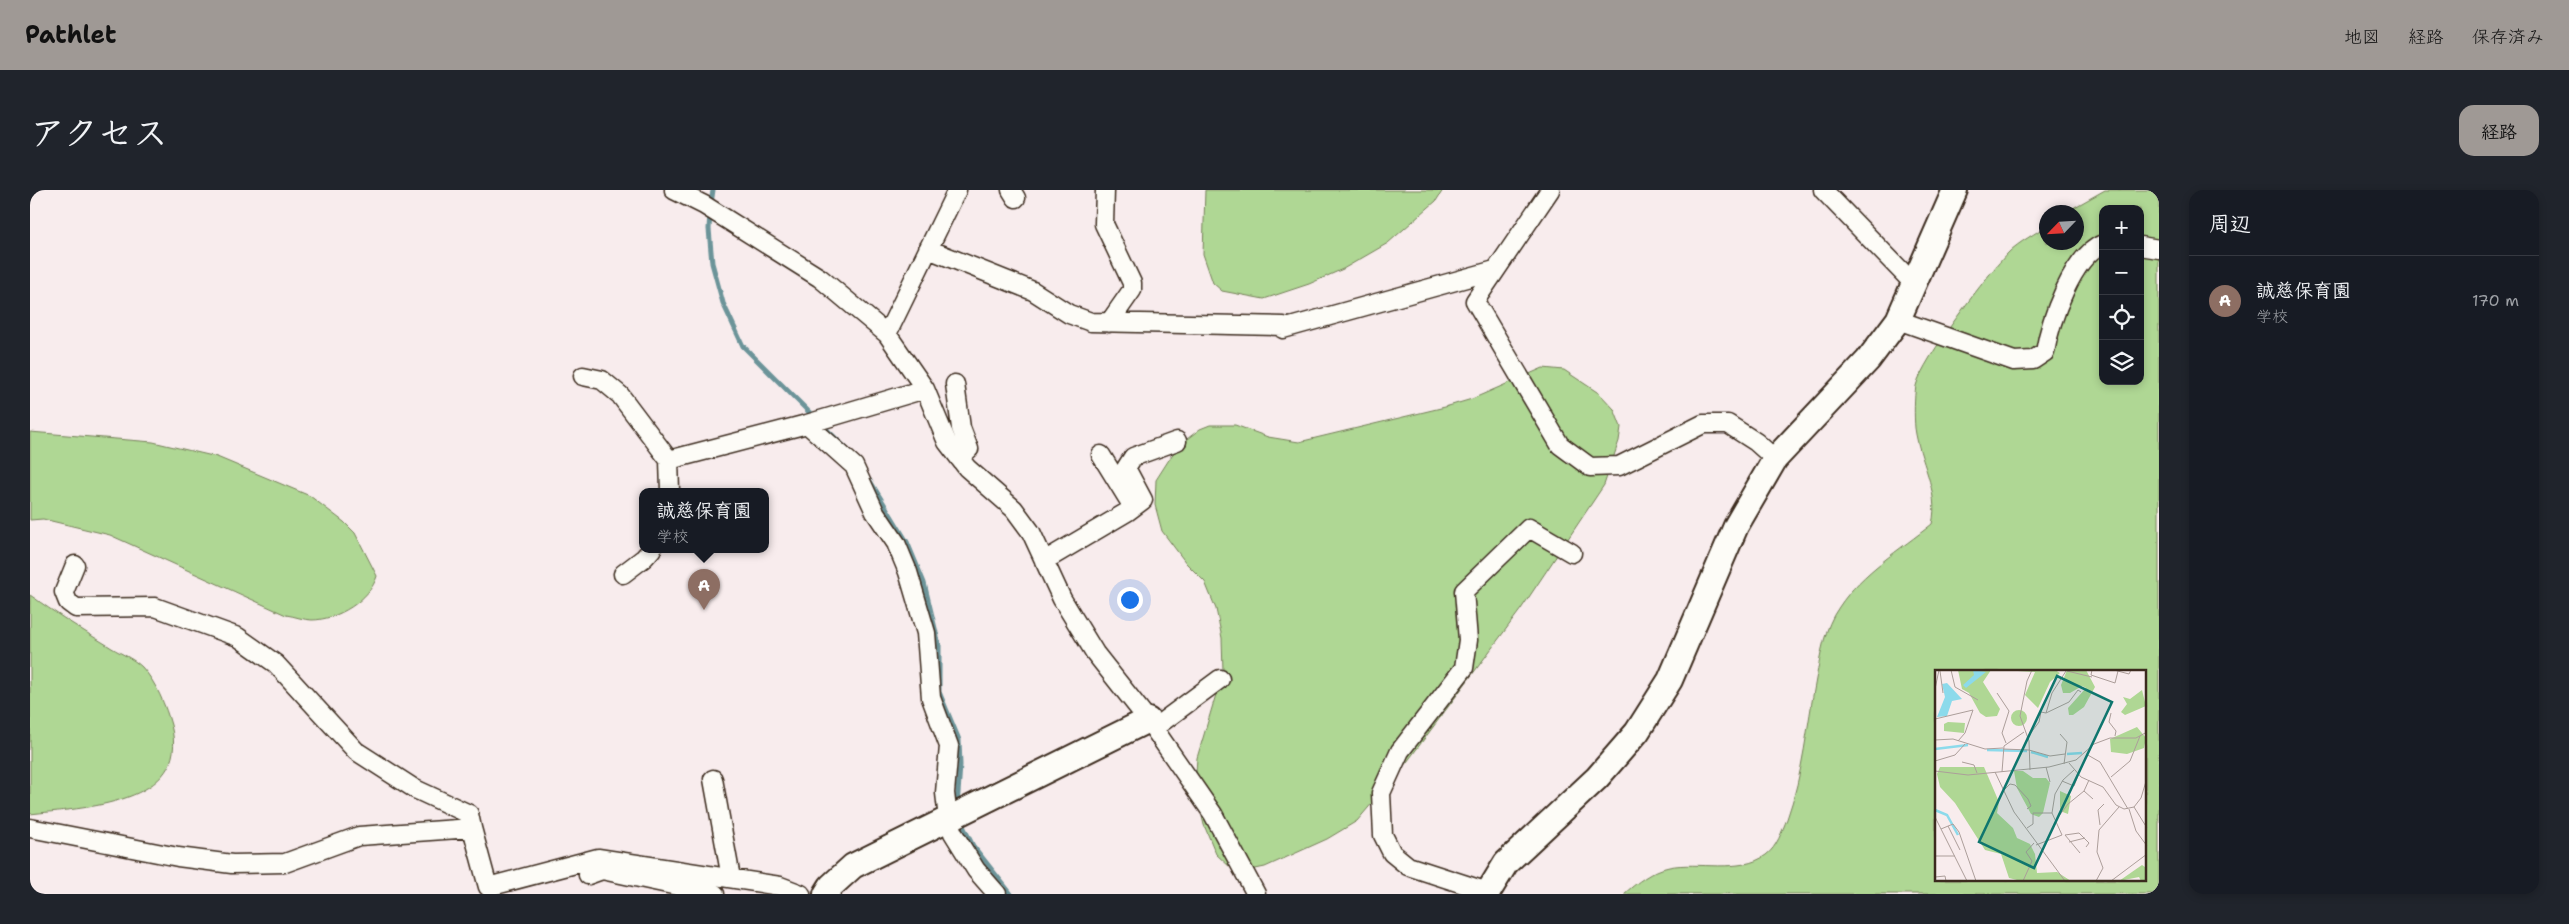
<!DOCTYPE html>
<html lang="ja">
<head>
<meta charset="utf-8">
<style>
  :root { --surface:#171b24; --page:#20242c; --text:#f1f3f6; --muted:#9ea1a6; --line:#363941; --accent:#9f9995 }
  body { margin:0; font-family:"Shantell Sans","Klee One",sans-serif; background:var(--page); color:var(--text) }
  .controls { position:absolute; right:15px; top:15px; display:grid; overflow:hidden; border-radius:10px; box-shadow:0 2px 8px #0003 }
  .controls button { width:45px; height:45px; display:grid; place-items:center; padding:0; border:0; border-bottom:1px solid var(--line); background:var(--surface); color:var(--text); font:25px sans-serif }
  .compass { position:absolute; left:2009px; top:15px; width:45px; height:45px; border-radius:50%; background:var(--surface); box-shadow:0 2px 8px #0003; rotate:245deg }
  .you { position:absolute; left:1099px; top:409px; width:18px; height:18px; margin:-12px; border:4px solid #fff; border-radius:50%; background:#1a73e8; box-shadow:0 0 0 8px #1a73e833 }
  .badge { display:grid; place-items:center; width:32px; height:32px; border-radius:50%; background:var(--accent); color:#fff; font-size:16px; font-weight:700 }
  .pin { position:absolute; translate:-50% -41px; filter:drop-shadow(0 1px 2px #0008) }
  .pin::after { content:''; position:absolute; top:26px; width:18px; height:15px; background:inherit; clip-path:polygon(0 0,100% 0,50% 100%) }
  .popup { position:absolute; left:609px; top:298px; width:130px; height:65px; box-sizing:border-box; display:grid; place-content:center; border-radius:10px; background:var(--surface); filter:drop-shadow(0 1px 4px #0005); font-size:16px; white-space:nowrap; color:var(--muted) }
  .popup b { font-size:19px; color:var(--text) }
  .popup::after { content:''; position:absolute; left:50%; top:100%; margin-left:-10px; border:10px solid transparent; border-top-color:var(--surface) }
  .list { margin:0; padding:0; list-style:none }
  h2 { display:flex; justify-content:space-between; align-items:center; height:65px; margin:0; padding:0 20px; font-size:21px }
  h2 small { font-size:16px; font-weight:400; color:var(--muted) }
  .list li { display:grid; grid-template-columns:32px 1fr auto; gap:15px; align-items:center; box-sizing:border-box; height:90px; padding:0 20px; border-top:1px solid var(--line) }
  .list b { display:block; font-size:19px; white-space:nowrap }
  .list p { margin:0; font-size:16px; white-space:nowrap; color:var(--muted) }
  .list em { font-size:16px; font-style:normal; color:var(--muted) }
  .icon { flex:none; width:28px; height:28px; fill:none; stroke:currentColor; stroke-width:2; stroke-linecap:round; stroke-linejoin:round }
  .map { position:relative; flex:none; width:2129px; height:704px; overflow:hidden; border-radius:15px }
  header { display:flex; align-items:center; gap:30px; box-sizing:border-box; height:70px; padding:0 25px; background:var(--accent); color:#111 }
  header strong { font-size:24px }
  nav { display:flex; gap:28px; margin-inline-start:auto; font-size:18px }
  .intro { display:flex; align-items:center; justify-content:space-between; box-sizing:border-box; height:120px; padding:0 30px }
  h1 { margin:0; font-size:35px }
  .button { padding:12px 22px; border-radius:15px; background:var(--accent); color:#111; font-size:18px; font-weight:700 }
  main { display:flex; gap:30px; padding:0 30px }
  aside { flex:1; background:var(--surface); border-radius:15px; box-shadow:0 2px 8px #0003 }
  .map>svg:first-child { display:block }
</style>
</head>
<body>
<header>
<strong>Pathlet</strong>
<nav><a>地図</a><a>経路</a><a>保存済み</a></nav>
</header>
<div class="intro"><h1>アクセス</h1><a class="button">経路</a></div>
<main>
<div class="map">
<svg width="2129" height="704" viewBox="0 0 2129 704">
  <rect width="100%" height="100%" fill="#f8eced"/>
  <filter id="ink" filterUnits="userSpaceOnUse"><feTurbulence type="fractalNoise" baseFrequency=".02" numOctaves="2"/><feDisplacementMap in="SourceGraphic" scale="10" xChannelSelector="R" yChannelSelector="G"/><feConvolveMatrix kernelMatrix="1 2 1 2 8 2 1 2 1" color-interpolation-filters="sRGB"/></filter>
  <g filter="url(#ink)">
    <!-- green -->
    <path fill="#afd794" stroke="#758059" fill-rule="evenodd" d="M1175,0H1413L1406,11L1358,53L1313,79L1279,94L1234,109L1192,101L1183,93L1173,64Z
      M2075,0H2129V704H1594C1606,693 1623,680 1639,677C1667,671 1711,684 1736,665C1747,657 1752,641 1757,629C1773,584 1777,536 1786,489C1791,464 1794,438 1809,417C1832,382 1870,360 1902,334C1910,301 1889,270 1885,238C1884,226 1884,207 1886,196C1892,170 1959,82 1979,62C1989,52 2005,44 2016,36V52H2046V22H2036ZM2073,19H2110V191H2073ZM1906,482H2115V690H1906Z
      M1513,178L1534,180L1570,204L1584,219L1591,237L1589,251L1574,295L1491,419L1377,572L1327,631L1297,649L1235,677L1211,682L1201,678L1186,664L1174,635L1165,597L1167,568L1193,481L1192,448L1186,419L1175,392L1156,373L1132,341L1125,315L1126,290L1142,265L1157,249L1170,239L1180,235H1205L1238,247L1269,252L1415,217L1442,209Z
      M0,242L123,252L187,267L280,306L314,332L325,343L347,386C340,410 307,430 282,430C274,430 264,426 256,425L80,345L13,329L0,330Z
      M0,405C25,423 50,439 77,455C87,462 103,468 112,477C126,492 136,517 141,535C162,615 51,618 0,624Z"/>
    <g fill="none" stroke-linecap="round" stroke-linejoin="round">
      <!-- stream -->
      <path stroke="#6c9499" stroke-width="5" d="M681,14L683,0
        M680,23L679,39L682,73L693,113L713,156L785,228
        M791,234L828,270
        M840,291L877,352L894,393L909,455V502L929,550L930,575L927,617
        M930,630L943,656L981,704"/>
      <defs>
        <path id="street" d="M644,0L674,15L790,88L857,144L895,199L917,252L937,278L984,319L1001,342L1032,409L1065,463L1118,530L1183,624L1226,704
          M981,0L986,8
          M1075,0L1074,34L1102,93V100L1079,133
          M1520,0L1445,111L1530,255L1560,277L1589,276L1673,234H1698L1726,252L1745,269
          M1793,0L1883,93
          M2110,56L2129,59
          M898,59L1003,101L1039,124L1061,132L1254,136L1253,139L1465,80
          M1868,130L1984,171L2003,170L2015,162C2020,132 2042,66 2073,54
          M857,144L927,0
          M553,186L572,190L590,205L639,270
          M925,194L931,238L939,259L929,268
          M777,234L824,276L845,322L866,353L878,382L896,443L901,508L919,556L915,603L918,629L923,643L946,680L967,704
          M1071,265L1103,317
          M640,301L639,270L777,234L895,199
          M1014,371L1097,322L1113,310L1096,278L1103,267L1147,251
          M45,375L34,402L38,412L46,418L125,417L208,447L246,474L326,561L385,599L439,624L442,638
          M593,384L614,368L622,359
          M1124,538L1190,489
          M683,589L701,688
          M0,638L148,667L202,674L255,673L329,646L442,638L458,697L568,668L750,696L771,704
          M558,685L572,680L685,704
          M1458,702L1378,676L1362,663L1353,645L1351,603L1370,561L1434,478L1438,450L1434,401L1499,338L1542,363"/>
        <path id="secondary" d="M796,704L801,696L823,676L1118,530
          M1457,704L1476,673L1567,588L1607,542L1640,490L1706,336L1745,269L1838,170L1868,130L1925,0"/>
      </defs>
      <!-- street casing -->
      <use href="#street" stroke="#3b2a1e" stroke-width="21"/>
      <!-- secondary casing -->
      <use href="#secondary" stroke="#3b2a1e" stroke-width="28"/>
      <!-- street -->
      <use href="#street" stroke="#fdfcf7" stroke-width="18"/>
      <!-- secondary -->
      <use href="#secondary" stroke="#fdfcf7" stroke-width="24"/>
    </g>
  </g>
  <!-- overview -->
  <g transform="translate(1905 480)">
    <rect width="211" height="211" fill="#f8eced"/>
    <path d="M23,0H56L48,12L65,39L62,46L51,47L45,43L34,23L27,19ZM66,0H120L125,3L115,12L103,38L90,25L100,2ZM132,0H151L160,17L149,37L138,45H134L133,38L151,18L147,16L135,23H128L126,15ZM207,20L211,36L190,45L186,42L192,34L188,27L195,29ZM76 48a8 8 0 1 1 16 0a8 8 0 1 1-16 0ZM13,52L30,53L29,63L9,61V54ZM202,57L211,68L209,78L192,84L176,82L175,69ZM5,97H49L64,132L62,143L78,158L82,168L95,174L100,184L102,203L122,202L136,211H86L74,208L66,184L50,180L20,133L5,117L2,104ZM79,101H88L98,108H111L115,113L108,143L104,147L96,144L82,118ZM125,121L136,126L133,144L125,141ZM207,195L210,197L211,211H206L204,207L184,211Z" fill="#afd794"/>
    <path d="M38,0L51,2L31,18L28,15L39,5ZM12,13L27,29L17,31L12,46L2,47L10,27L7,14Z" fill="#8cdaeb"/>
    <path fill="none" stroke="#8cdaeb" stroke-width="2.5" d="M0,79L33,75M52,80L92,81M96,82L113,87M132,84L147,83M0,140L12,145L23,165"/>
    <path fill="none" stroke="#ac9e9a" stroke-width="1" d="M16,0L20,17L43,30M157,0L156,5L180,13L183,1M179,0L194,4L196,0M5,1L8,23M132,1L157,7M0,19L4,0M62,23L74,41L67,63L71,73M111,43L134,32L143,20L146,22M176,43L174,52L181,61L180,66M0,49L38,40L30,63L23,71M125,64L132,72L129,94M92,68L104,52L106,42L111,43L117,23L131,1M0,70L18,69L50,79L68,78M68,79L94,80L115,86L130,84M151,84L165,92L193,139M0,91L20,85L30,74M27,92L39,95L42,103M134,93L146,107L168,117L181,135L189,139L199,137L206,128L212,108M111,97L115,112M95,100L94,71L85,46L92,11L97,0M0,101L33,105L114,97L141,90L159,74L175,68H201L212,62M60,102L79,142L130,211M67,102L69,76L89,62M176,107L195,91L205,66M154,110L149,121L158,129M127,111L139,116L142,108M69,120L75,114L80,115L93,129L96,136L92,139M199,137L212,158M194,139L201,161L212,176M0,147L32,211M121,150L133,134L149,121M165,155L163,140L169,134M13,156L25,180M92,158L98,154V143H117M6,159L18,154L24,162L41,211M130,165L144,163L154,173L151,177M130,165L145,183M134,172L150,168M101,175L127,165L117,143L120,124L128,110L139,100M0,186H20M0,207L10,206L11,211M88,211L97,191L91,182L99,173M161,211L168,198L162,182L164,160L184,137M176,211L212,184"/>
    <path fill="#0f766e" fill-opacity="0.15" stroke="#0f766e" stroke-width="2.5" d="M122,6L177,32L99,198L44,172Z"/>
    <rect width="211" height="211" fill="none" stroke="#3b2a1e" stroke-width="2.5"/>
  </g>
</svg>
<div class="controls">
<button>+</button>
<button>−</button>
<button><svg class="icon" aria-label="locate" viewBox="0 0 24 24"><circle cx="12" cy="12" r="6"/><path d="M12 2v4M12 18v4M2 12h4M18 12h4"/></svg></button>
<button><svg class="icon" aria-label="layers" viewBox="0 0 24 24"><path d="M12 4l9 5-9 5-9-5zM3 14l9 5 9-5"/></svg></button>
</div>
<svg class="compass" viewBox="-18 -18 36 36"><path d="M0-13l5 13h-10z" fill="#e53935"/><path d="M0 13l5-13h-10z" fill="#9ea1a6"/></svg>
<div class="you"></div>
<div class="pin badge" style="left:674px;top:420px;background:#8d6e63">A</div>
<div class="popup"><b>誠慈保育園</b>学校</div>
</div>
<aside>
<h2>周辺<small></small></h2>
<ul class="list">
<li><span class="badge" style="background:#8d6e63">A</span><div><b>誠慈保育園</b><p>学校</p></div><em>170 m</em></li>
</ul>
</aside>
</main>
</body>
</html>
